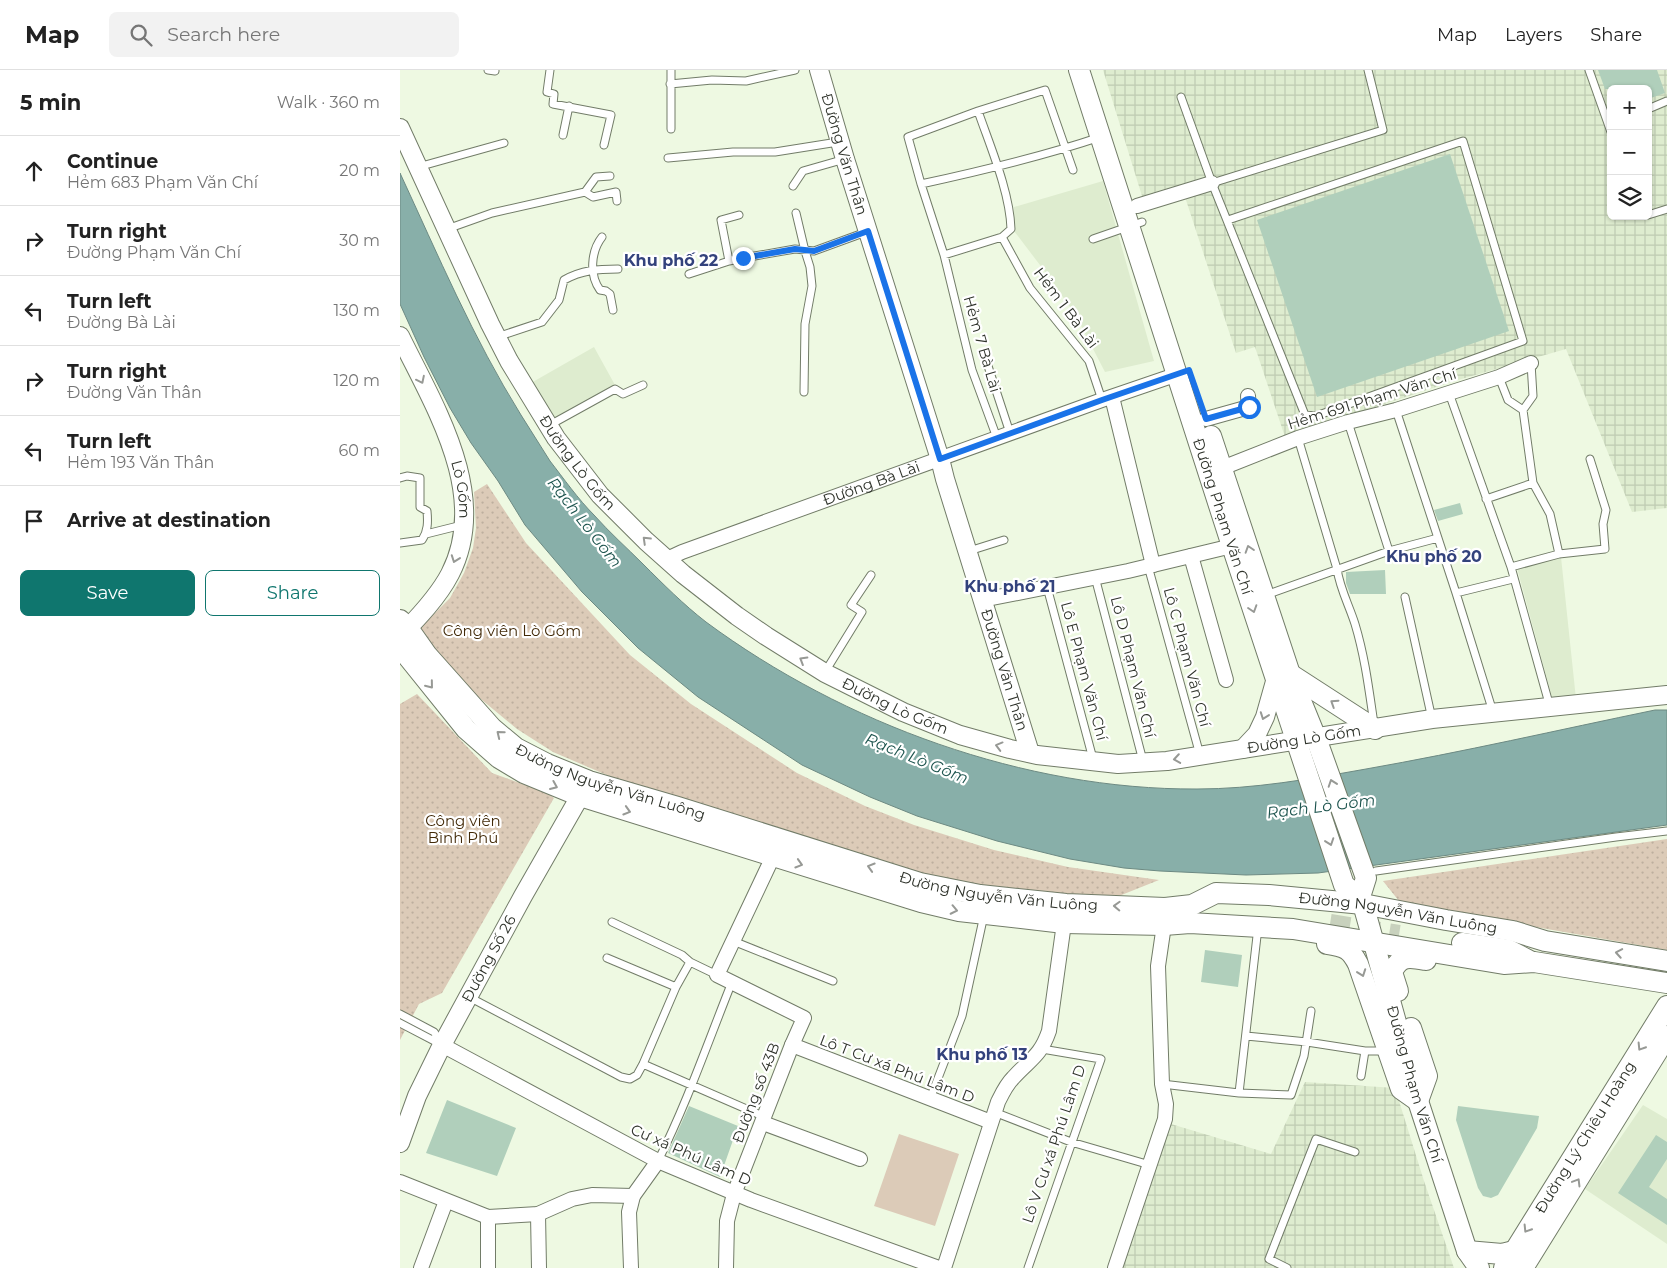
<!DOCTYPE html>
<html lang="en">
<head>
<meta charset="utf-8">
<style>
  :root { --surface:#fff; --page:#f2f2f2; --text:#222; --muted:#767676; --line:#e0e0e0; --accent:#0f766e }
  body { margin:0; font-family:Montserrat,sans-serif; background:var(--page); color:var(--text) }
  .controls { position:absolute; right:15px; top:15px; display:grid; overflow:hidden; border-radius:8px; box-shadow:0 1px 4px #0004 }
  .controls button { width:45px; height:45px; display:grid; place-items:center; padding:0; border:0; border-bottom:1px solid var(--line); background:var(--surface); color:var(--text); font:25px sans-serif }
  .stop { position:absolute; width:15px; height:15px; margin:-11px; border:4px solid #1a73e8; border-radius:50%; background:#fff }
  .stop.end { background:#1a73e8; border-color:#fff; box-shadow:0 1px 5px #0008 }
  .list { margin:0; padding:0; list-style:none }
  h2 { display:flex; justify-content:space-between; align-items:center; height:65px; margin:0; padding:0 20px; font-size:21px }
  h2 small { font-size:16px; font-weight:400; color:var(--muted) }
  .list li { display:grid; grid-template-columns:32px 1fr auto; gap:15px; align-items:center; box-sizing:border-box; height:70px; padding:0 20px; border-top:1px solid var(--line) }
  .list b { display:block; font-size:19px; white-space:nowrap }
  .list p { margin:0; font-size:16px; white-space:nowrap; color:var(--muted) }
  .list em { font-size:16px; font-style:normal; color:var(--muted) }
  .actions { display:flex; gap:10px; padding:15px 20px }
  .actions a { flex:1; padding:11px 0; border:1px solid var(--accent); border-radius:8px; text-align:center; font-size:18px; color:var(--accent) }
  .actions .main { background:var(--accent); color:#fff }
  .icon { flex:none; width:28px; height:28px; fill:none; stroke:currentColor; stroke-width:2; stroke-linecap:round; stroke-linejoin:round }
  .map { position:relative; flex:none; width:1267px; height:1198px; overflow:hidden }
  header { display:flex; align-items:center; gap:30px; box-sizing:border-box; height:70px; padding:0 25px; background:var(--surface); border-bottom:1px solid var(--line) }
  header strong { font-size:24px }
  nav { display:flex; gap:28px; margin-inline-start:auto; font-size:18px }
  .search { width:350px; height:45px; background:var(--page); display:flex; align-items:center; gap:12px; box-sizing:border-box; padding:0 18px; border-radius:8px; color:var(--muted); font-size:19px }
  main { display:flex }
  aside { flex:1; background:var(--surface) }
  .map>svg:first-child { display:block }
</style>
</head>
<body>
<header>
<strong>Map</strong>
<div class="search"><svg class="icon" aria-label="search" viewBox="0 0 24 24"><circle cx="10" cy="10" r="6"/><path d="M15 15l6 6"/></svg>Search here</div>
<nav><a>Map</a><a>Layers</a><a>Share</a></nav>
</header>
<main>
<aside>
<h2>5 min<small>Walk · 360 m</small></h2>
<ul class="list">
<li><svg class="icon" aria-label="ahead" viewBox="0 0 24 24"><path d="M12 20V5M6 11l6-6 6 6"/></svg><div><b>Continue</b><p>Hẻm 683 Phạm Văn Chí</p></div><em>20 m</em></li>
<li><svg class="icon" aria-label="right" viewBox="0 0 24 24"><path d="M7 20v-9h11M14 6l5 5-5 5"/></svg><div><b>Turn right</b><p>Đường Phạm Văn Chí</p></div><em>30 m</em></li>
<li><svg class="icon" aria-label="left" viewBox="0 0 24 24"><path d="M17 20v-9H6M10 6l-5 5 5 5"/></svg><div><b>Turn left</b><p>Đường Bà Lài</p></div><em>130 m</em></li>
<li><svg class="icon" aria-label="right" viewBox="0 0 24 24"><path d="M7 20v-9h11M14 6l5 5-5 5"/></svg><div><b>Turn right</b><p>Đường Văn Thân</p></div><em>120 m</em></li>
<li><svg class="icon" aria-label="left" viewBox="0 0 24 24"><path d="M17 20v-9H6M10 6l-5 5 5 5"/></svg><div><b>Turn left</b><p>Hẻm 193 Văn Thân</p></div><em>60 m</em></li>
<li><svg class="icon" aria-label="arrive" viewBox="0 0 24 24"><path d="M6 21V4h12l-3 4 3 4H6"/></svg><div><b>Arrive at destination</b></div></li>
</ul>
<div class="actions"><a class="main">Save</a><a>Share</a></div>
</aside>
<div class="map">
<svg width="1267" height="1198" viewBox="0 0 1267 1198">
  <defs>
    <pattern id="industrial-grid" width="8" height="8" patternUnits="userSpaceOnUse" patternTransform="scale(1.25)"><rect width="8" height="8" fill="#deeccf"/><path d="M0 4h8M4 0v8" fill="none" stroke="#bfcbb2"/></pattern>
    <pattern id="green-dots" width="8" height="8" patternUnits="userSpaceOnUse" patternTransform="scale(1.25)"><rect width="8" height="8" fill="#dccbb8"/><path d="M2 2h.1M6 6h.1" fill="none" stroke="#bdaf9e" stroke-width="1.8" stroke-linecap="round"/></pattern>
  </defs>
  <rect width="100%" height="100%" fill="#eef9e2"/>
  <!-- built -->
  <path fill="#deeccf" d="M703,111L754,291L705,302L675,244L643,199L614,161V137Z
    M194,277L215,315L154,349L131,313Z
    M1161,487L1176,629L1153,631L1117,498Z
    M1243,1035L1267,1049V1174L1185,1119Z"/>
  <!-- industrial -->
  <path fill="url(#industrial-grid)" fill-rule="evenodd" d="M703,0H1267V438L1232,442L1166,279L1051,312L885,367L855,277L836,283L785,127L746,139ZM1211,19H1248V146H1211Z
    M905,1012L995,1018L1024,1111L1054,1198H720L771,1054L871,1084Z"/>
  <!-- green -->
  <path fill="url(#green-dots)" d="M87,414L126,473L230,585L291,634L397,703L465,736L514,755L594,780L668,797L759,810L709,830L590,817L525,804L292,735L209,706L153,682L117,659L76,625L16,562L50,528L64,503L73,478L76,458L74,422Z
    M17,624L92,703L147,723L154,728L42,923L19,934L0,970V634Z
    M1267,769V880L1015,836L999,831L983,811Z"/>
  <!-- pitch -->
  <path fill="#dccbb8" d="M499,1064L559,1084L535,1156L474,1136Z"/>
  <!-- water -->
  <path fill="#88afa9" stroke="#6d8a83" d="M0,103C38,185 73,268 121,345C131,360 140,376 150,391C164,409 178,429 194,445C209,462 227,478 243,494C263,514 284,535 306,552C444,654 625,720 797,719C854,719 910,709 966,699C1063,682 1158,660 1255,640H1267V755L918,803L846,805L760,801L724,798L670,789L597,771L517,746L470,727L402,695L298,627L238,578L182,522L125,455L98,411L71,373L50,338L24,287L0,234Z"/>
  <!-- building -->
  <path fill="#b0cfbb" d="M1198,0H1257L1265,23L1248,29V19H1205Z
    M1050,84L1109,261L917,327L857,150Z
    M1060,433L1063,444L1038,451L1034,440Z
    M985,500L986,524H950L946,513V502Z
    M805,880L842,885L838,917L801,912Z
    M47,1030L116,1058L97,1106L26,1083Z
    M289,1036L338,1056L320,1107L268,1083Z
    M1058,1036L1139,1046L1137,1058L1098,1125L1091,1128L1083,1126L1078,1118L1056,1050Z
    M1256,1065L1267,1072V1089L1249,1117L1267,1129V1155L1218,1123Z"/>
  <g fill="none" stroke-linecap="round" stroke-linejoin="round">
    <!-- secondary-tunnel -->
    <path stroke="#c8d1bd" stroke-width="20" stroke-dasharray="20 10" stroke-linecap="butt" d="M930,854L999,865"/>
    <defs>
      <path id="service" d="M88,0L95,1
        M150,0L147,22L154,24L153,34L211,45L204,75
        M271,0V59
        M1189,0L1211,62
        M270,14L312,10L346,11L395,0
        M781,27L812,113L905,345L916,346L1123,271L1063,71L828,150
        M1248,39L1267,31
        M163,65L169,36
        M268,88L333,82H375L438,72
        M18,97L104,73
        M812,113L983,60L968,0
        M521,114C581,101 641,87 700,67
        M393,116L403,101L445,89
        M185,122L193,127L216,122L217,131
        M185,122L196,107L210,106
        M396,143L405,181L410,197L412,216L405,254L404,322
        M1248,145L1267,139
        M47,159L92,143L185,122
        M202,167C191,181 189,205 200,220L206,221L210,224L213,240
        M602,167L630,218L689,291L702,330
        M693,169L742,152
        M544,185L602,167L611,159C610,122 590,76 578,41
        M329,191L321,150L339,145
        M289,204L329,191L343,188L395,179L414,181L466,162
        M97,267L142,252L159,230L164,210C182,200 198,199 218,199
        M587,293L610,363
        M1099,307L1108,330L1123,340L1133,413L1150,444L1159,484L1111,497
        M1049,323L1111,497L1150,637
        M996,340L1056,523L1093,642
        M1123,340L1133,326L1131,293
        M948,352L989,481
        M148,356L215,319L223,324L243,315
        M597,368L572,300L544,185L521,114L508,67L578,41L645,20L673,100
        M898,368L937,499C940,519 949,535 955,554C965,587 969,620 974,654
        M0,408L7,406L20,408V437L27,441C28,452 28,461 22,470L0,473
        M1086,429L1133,413
        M26,464L62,455
        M569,481L604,470
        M1159,484L1205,479L1203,454L1206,440L1190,389
        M748,496L800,685
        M695,507L743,691
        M647,517L693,689
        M1056,523L1113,509
        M866,525L989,481L1038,468
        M1005,527L1032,649
        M425,602L462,542L451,535L471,505
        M976,801L1216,767L1267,761
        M212,852L282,885L290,892
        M857,866L839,1023L891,1025L904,986L911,941
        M333,871L433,911
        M207,888L276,917
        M69,927L221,1007L230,1009L237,1005L243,994L276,917L290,892L317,905
        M0,944L34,962L42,974
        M0,953L42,975
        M846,966L907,972L965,981H985
        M243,994L365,1047
        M961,1006L965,981
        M762,1014L839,1023
        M530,1029L562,946L584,845
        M594,1042L671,1072L750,1095
        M258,1091C287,1033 308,972 332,912
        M628,1198L701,989L642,979
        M887,1198L869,1189L916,1069L955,1082"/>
      <g id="minor">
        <path d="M737,136L812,113"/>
        <path d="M712,327L753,495"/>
        <path d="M806,349L849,337L848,326"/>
        <path d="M822,398L898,368L948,352L996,340L1099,307L1131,293"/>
        <path d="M791,486L826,610"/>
        <path id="s1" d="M267,489L282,482L702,330L778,304"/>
        <path d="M582,530L728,501L832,476"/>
        <path d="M42,975L258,1091L351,1130L539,1198"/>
        <path d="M392,975L591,1052"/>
        <path d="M363,1053L460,1089"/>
        <path d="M0,1112L88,1147L138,1144L172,1129L192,1125L233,1126"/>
        <path d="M138,1144L139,1198"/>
        <path d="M88,1147V1198"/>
        <path d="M21,1198L46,1131"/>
        <path d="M231,1198L229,1142L233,1126L258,1091"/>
        <path d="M326,1198L327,1151L334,1124L392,975L404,948L317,905L377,778"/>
        <path d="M544,1198L598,1032C602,1024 606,1015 613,1008C630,989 640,987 649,961L665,846"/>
        <path d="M715,1198L765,1049L766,1034L762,1014L758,896L764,855"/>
      </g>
      <g id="tertiary">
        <path id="s2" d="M419,0L445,89L540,389L545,409L630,683"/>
        <path id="s3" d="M0,58L90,254L109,291L156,368L200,425L246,471L283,504L337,546L366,566L425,603L503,642L560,665L610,679L637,685L718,694L767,691L1032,649L1267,625"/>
        <path id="s4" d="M0,266C34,336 91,425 50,504C38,527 18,548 0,566"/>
        <path d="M843,679L857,664L865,647L876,608"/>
        <path id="s5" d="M0,1073L17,1026L42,975L123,826L187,714"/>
      </g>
      <g id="secondary">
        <path id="s6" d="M679,0L832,476L944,815L960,827L963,834L1018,1031L1067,1181L1079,1198"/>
        <path d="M811,366L890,604L916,668L966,808L960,827"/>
        <path id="s7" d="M0,550L8,558L27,585L92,658L116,678L147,694L189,711L278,737L520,813L580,825L666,834L765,838L792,835L816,823L869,825L963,834L1046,850L1113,861L1145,871L1267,891"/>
        <path d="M0,577L66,659L99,688L124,703L180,726L521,832L559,841L664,853L764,855L790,853L893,859L1104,894L1134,892L1267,913"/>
        <path d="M890,604L975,659"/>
        <path d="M1062,873L1109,880L1132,892"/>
        <path d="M927,874C945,877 950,878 958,894L1001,1019L1018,1031L1027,1006L1011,958"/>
        <path d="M998,921L992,902C1000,885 1009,887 1026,890"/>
        <path d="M1067,1181L1102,1184L1114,1181"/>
        <path id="s8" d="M1104,1198L1267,936"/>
        <path d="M1123,1198L1267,966"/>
      </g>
    </defs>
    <!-- service casing -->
    <use href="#service" stroke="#727c68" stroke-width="9"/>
    <!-- minor casing -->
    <use href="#minor" stroke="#727c68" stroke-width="16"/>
    <!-- tertiary casing -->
    <use href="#tertiary" stroke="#727c68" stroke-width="20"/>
    <!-- secondary casing -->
    <use href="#secondary" stroke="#727c68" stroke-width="22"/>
    <!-- service -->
    <use href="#service" stroke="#fff" stroke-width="7"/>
    <!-- minor -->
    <use href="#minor" stroke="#fff" stroke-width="14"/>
    <!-- tertiary -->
    <use href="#tertiary" stroke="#fff" stroke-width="18"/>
    <!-- secondary -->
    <use href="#secondary" stroke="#fff" stroke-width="20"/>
  </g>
  <!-- one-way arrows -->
  <defs><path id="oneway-chevron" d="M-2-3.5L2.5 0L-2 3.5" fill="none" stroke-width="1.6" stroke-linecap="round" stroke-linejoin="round" transform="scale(1.25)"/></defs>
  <g stroke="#979995">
    <use href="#oneway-chevron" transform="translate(21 310) rotate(64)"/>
    <use href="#oneway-chevron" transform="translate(246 470) rotate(-136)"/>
    <use href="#oneway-chevron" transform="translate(849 479) rotate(-108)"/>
    <use href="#oneway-chevron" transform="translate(55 489) rotate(110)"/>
    <use href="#oneway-chevron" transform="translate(853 539) rotate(72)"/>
    <use href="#oneway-chevron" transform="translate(403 590) rotate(-149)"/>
    <use href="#oneway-chevron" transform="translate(30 615) rotate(51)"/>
    <use href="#oneway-chevron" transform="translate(934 633) rotate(-147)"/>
    <use href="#oneway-chevron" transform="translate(864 646) rotate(110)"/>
    <use href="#oneway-chevron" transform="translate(100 664) rotate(-141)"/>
    <use href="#oneway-chevron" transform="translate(599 676) rotate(-165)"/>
    <use href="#oneway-chevron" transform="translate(777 689) rotate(171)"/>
    <use href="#oneway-chevron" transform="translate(932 713) rotate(-109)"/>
    <use href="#oneway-chevron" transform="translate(154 716) rotate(23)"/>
    <use href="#oneway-chevron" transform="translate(227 741) rotate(17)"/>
    <use href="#oneway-chevron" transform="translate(930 772) rotate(71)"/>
    <use href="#oneway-chevron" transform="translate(399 794) rotate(17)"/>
    <use href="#oneway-chevron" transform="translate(471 797) rotate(-163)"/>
    <use href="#oneway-chevron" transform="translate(717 836) rotate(-178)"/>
    <use href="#oneway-chevron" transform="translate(554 840) rotate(12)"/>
    <use href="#oneway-chevron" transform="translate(1219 883) rotate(-170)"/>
    <use href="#oneway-chevron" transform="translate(962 903) rotate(70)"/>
    <use href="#oneway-chevron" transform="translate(1241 977) rotate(122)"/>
    <use href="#oneway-chevron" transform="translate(1177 1112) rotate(-59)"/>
    <use href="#oneway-chevron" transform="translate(1127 1159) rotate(122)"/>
  </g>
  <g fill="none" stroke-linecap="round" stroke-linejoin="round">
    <!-- route -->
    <path stroke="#1a73e8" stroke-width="6" d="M343,188L395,179L414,181L468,161L540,389L702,330L789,300L806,349L849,337"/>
  </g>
  <g text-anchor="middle" stroke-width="4.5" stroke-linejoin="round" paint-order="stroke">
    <!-- street labels -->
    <g font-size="15" fill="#2f332b" stroke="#fff">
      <text dy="5" stroke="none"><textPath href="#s2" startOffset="88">Đường Văn Thân</textPath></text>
      <text transform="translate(666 238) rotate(53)" y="5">Hẻm 1 Bà Lài</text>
      <text transform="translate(582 274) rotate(74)" y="5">Hẻm 7 Bà Lài</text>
      <text transform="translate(972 329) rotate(-17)" y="5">Hẻm 691 Phạm Văn Chí</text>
      <text dy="5" stroke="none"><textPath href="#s3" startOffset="380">Đường Lò Gốm</textPath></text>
      <text dy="5" stroke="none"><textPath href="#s1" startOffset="218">Đường Bà Lài</textPath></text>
      <text dy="5" stroke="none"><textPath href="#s4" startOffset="166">Lò Gốm</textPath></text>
      <text dy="5" stroke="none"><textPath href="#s6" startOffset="469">Đường Phạm Văn Chí</textPath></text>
      <text transform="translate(787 587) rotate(75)" y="5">Lô C Phạm Văn Chí</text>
      <text transform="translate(733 597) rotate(76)" y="5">Lô D Phạm Văn Chí</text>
      <text dy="5" stroke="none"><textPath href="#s2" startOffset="628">Đường Văn Thân</textPath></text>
      <text transform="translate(684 601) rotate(75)" y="5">Lô E Phạm Văn Chí</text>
      <text dy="5" stroke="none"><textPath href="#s3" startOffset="785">Đường Lò Gốm</textPath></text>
      <text dy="5" stroke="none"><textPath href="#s3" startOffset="1205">Đường Lò Gốm</textPath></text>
      <text dy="5" stroke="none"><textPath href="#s7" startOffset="274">Đường Nguyễn Văn Luông</textPath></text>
      <text dy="5" stroke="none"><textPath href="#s7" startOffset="679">Đường Nguyễn Văn Luông</textPath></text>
      <text dy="5" stroke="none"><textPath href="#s7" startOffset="1084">Đường Nguyễn Văn Luông</textPath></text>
      <text dy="5" stroke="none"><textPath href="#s5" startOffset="205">Đường Số 26</textPath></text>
      <text transform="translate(497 999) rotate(21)" y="5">Lô T Cư xá Phú Lâm D</text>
      <text dy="5" stroke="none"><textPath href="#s6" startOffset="1072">Đường Phạm Văn Chí</textPath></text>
      <text transform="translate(356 1023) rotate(-69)" y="5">Đường số 43B</text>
      <text dy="5" stroke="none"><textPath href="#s8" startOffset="154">Đường Lý Chiêu Hoàng</textPath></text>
      <text transform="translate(654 1074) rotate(-71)" y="5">Lô V Cư xá Phú Lâm D</text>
      <text transform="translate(291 1085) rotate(24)" y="5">Cư xá Phú Lâm D</text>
    </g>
    <!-- park labels -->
    <g font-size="15" fill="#422a08" stroke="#fff">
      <text x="112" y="566">Công viên Lò Gốm</text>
      <text x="63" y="756">Công viên<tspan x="63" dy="17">Bình Phú</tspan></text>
    </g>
    <!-- neighbourhood labels -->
    <g font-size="16" font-weight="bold" fill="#33427c" stroke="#fff">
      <text x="271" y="196">Khu phố 22</text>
      <text x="1034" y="492">Khu phố 20</text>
      <text x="610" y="522">Khu phố 21</text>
      <text x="582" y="990">Khu phố 13</text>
    </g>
    <!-- water labels -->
    <g font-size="16" font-style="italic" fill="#1d544e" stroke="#fff">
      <text transform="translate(185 452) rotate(52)" y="6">Rạch Lò Gốm</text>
      <text transform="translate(517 688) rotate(22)" y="6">Rạch Lò Gốm</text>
      <text transform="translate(921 736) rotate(-7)" y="6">Rạch Lò Gốm</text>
    </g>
  </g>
</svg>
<div class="controls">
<button>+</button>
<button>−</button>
<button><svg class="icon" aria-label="layers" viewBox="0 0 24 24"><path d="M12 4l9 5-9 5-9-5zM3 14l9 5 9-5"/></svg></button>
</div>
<div class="stop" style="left:849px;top:337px"></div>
<div class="stop end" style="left:343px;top:188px"></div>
</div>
</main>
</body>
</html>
